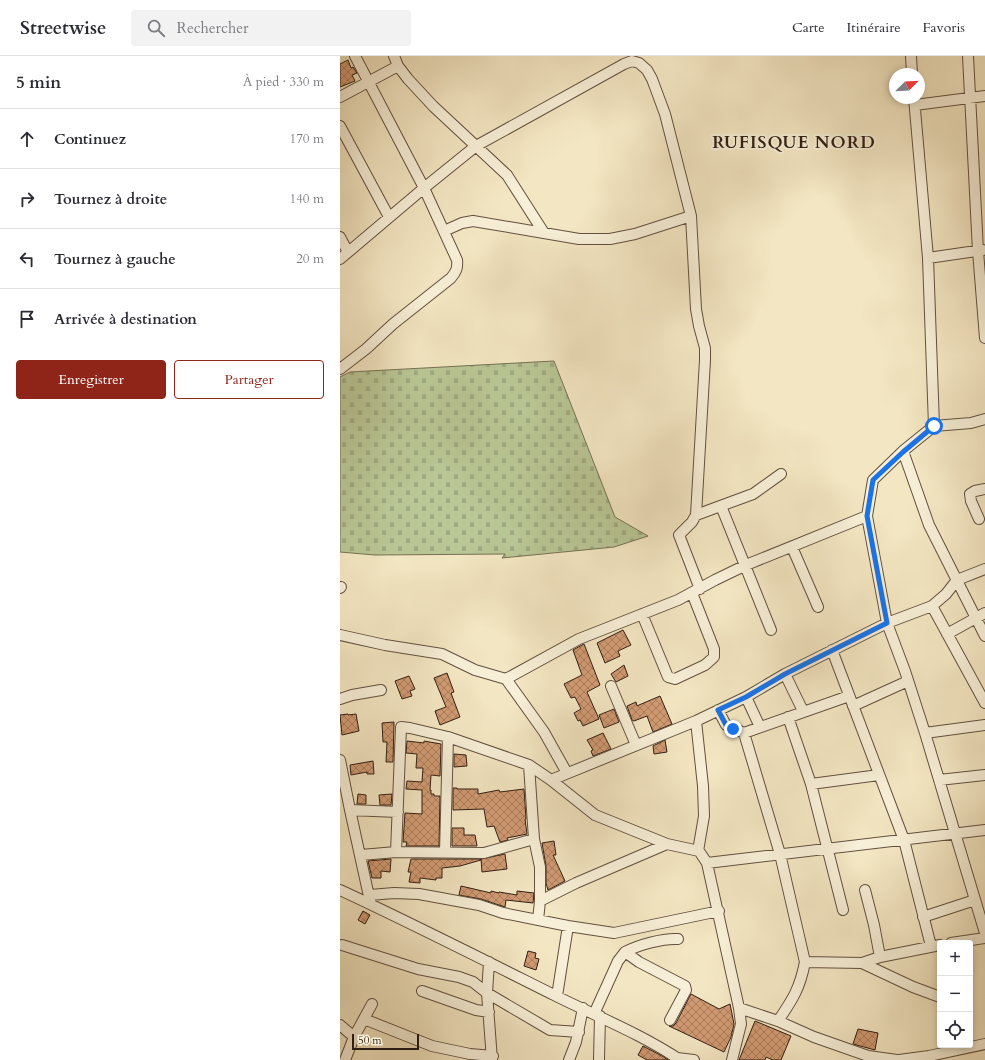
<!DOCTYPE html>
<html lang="fr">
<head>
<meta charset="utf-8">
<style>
  :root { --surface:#fff; --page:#f2f2f3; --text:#2b2b33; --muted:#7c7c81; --line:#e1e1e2; --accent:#8f2418 }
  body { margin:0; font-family:Cardo,serif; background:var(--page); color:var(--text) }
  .controls { position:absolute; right:12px; bottom:12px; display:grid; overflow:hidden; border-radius:4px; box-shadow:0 2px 6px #0003 }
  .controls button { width:36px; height:36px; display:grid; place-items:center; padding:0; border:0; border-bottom:1px solid var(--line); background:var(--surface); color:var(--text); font:20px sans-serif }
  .compass { position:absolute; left:549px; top:12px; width:36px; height:36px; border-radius:50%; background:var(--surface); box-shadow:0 2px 6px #0003; rotate:66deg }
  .scale { position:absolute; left:12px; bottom:10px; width:67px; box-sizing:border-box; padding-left:4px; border:2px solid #311e13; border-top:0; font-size:11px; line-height:14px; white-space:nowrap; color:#311e13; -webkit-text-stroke:3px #f7efd7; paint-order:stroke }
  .stop { position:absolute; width:12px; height:12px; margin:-9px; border:3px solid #1a73e8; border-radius:50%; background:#fff }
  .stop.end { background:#1a73e8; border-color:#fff; box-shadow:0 1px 4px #0008 }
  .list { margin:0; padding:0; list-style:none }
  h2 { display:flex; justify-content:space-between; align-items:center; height:52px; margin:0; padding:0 16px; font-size:17px }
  h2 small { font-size:13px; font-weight:400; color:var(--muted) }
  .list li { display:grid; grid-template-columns:26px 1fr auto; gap:12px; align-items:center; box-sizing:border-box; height:60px; padding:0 16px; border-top:1px solid var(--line) }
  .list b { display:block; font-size:15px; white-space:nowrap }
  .list em { font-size:13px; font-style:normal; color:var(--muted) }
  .actions { display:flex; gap:8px; padding:12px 16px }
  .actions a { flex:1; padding:9px 0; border:1px solid var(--accent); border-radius:4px; text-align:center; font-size:14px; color:var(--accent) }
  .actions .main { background:var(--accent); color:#fff }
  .icon { flex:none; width:22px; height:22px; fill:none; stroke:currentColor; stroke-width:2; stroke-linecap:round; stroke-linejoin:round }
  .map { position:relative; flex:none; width:645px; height:1004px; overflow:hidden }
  header { display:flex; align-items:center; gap:24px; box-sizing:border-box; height:56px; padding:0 20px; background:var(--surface); border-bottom:1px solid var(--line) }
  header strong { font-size:19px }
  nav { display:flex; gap:22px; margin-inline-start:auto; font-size:14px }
  .search { width:280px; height:36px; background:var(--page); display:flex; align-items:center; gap:10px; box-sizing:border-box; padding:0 14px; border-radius:4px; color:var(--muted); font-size:15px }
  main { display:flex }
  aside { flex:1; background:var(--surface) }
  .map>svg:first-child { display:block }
</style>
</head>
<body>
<header>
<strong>Streetwise</strong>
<div class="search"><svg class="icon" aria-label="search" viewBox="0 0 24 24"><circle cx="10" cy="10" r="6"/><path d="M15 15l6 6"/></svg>Rechercher</div>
<nav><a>Carte</a><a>Itinéraire</a><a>Favoris</a></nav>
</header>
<main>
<aside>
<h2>5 min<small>À pied · 330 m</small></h2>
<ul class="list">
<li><svg class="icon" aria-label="ahead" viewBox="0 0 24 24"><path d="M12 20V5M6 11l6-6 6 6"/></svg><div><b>Continuez</b></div><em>170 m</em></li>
<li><svg class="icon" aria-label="right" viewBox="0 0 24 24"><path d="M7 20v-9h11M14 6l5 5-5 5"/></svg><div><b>Tournez à droite</b></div><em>140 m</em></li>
<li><svg class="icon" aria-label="left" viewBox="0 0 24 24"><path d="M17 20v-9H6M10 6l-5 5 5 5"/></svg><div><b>Tournez à gauche</b></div><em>20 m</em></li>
<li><svg class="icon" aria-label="arrive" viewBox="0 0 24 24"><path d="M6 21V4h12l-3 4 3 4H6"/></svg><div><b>Arrivée à destination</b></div></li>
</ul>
<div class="actions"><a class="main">Enregistrer</a><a>Partager</a></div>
</aside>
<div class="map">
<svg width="645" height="1004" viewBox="0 0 645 1004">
  <defs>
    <pattern id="cemetery-stones" width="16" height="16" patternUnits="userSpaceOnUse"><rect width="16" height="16" fill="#b9c695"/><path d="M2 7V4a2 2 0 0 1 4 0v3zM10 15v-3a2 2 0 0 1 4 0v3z" fill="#a0aa80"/></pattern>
    <pattern id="building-cross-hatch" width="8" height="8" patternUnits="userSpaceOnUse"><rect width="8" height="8" fill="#d19a72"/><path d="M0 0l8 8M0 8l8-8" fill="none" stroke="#aa7d5c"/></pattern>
  </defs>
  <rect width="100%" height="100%" fill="#f3e6c2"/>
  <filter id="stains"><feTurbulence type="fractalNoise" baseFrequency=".005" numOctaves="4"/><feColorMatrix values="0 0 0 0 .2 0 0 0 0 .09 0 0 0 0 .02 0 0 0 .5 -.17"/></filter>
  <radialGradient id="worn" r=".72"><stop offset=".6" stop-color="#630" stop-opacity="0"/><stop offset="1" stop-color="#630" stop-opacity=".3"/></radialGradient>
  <!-- cemetery -->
  <path fill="url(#cemetery-stones)" stroke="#757254" d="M214,305L275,461L308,480L274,491L162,502L165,498L35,499L0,496V321L10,316Z"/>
  <!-- building -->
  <path fill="url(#building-cross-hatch)" stroke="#311e13" d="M8,4L11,12L13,11L17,17L12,19L15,25L0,31V8Z
    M283,574L291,589L278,595L280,600L265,607L257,587Z
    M244,588L260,629L247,636L259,663L243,670L240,664L238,665L234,657L241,653L235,641L231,642L224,628L242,619L233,594Z
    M284,609L288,620L276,626L271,618Z
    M107,617L114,636L111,637L120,661L100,669L95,655L106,651L94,622Z
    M69,620L75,633L70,635L72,640L62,643L55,625Z
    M320,640L332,668L313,676L307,660L294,665L292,664L287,650L296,646L297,650L299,649Z
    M274,653L279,666L264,672L259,659Z
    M8,658V659L16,658L19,675L2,679L0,659Z
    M54,666L53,706H46L47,686H43L42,667Z
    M263,677L271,693L253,700L251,695L253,694L247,684Z
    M325,684L327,696L314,698L313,690Z
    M67,685L84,687V685L101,688L100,720L91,719L90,734H91V738H94V740H100L99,790H66L67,786H63L65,757L82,758V734L66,733L67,725L82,726L83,712H76L77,698L66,697Z
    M114,698L126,699L127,710L114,711Z
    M33,705L34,718H27V716L11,719L10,709Z
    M113,732H117V733H138V738L159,734L160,736L184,733L186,763H185L187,778L167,782L168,784L160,786L154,770L147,771L144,753L113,754Z
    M18,738L26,739V748H17Z
    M52,738L51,749H40L39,739Z
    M112,772H124V779H135L137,790H112Z
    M214,785L216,799H213L225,825L208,834L206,827V810L202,787Z
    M165,798L167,813L142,816L141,803Z
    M51,803L50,816L41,815V822H32L28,805Z
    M71,803H140L141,804L120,810L102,812V822H96V824L80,822V827L69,826L71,816H68Z
    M121,830L151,837V835L159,837V836L177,839V835L194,837L193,847L166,844L165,851L141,843L119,839Z
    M23,855L30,859L25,868L18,864Z
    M188,895L196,897L195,902L199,903L196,914L184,910Z
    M351,938L379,953L390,948L394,968L391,981L384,996L329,970H333L336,967Z
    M415,965L451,980L441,1004H433L426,1001L425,1004H399Z
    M518,973L538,977L535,994L513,988Z
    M303,990L322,1000L328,1004H307L298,999Z"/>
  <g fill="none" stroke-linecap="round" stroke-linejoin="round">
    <defs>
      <path id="minor" d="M54,0L58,10L68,23L93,50L167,119L204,177
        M571,0L572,18
        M628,0L638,195L645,282
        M0,41L58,10
        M574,42L588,202L594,370
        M575,49L645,40
        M0,70L49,161
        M104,175L122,167L133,165L239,183H270L295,178L351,160
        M0,181L8,196
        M588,202L643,194
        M0,203L84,132L136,90L284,8L292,5L299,7L307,14L312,23L325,58L351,160L356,253L359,270L365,292V304L356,459L352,466L339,479L360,533
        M0,313L26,293L53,268L111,222C116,216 118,212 117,204L84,132L15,0
        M645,363L631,367L594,370L563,395L533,424L527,460L547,567L565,615L585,677L645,877
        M563,395L589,469L645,580
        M381,450L431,574
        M356,459L413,438L441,418
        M639,463L631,445L630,438L635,435L645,433
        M452,491L478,551
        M0,532L1,531
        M592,550L645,647
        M302,558L328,621L335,623L365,609L374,601V593L352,537
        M607,578L645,557
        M0,579L45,589L102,598L135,614L166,623L204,676L227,717
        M492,594L564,784L591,890
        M445,618L463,655
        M166,623L239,583L338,544L375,524L406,509L527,460
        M271,630L296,689
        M406,641L420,671
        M0,643L12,639L41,634
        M513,650L568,625
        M378,654L386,669L404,677L509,640
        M448,661L471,728L503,854
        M356,665L363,730L364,760L358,795
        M404,677L440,798L465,906C460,932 453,943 438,965
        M585,677L645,669
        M0,704L10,754L30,845
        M189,709L194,783L200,811V845L198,864
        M211,724L356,665L406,641L445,618L547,567L592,550L606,538L617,524L645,513
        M599,724L645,719
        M471,728L539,719
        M10,754L58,756
        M56,796L61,671L70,672L108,681L189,709L211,724L255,759L327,788L359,795L367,807L399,952L401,968L392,1004
        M105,796L108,681
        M21,799L56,796L144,797L194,783
        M367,807L645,774
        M0,834C73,868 144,904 216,940C258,961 301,978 340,1004
        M30,839L54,837L79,838L139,849L163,857L228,870L274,877L379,855
        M200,845L236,827L327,788
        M583,861L635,844
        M611,887L645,882
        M2,889L78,913L119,921L133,926L147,937L210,974L239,976
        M285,896C298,889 323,882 338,883
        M540,901L600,889
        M149,906L147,937L152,1004
        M465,906L522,907L573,931L600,941
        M522,907L540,901L534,869L525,834
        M82,935L136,954L149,956
        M217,940L228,870
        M399,952L438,965L474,981L528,1000L557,1004
        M254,958L278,905L285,896L299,906L345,930L346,934L330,964
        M24,963L92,990L130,998L153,1000
        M0,969L14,981
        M337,1002L354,1004
        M5,1004L14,981L32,948
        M229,1004L236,986L243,952
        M259,1004L260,960
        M559,1004L589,1000L645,988"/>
    </defs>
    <!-- minor casing -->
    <use href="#minor" stroke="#62503f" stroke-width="12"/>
    <!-- minor -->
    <use href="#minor" stroke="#f7efd7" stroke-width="10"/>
  </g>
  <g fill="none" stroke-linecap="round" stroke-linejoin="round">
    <!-- route -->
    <path stroke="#1a73e8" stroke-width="5" d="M393,673L386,669L378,654L406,641L445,618L547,567L527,460L533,424L563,396L594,370"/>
  </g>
  <g text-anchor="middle" stroke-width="4" stroke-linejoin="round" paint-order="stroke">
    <!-- district labels -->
    <g font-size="17" font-weight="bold" letter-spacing="1" fill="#311e13" stroke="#f7efd7">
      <text x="454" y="92">RUFISQUE NORD</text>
    </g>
  </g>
  <rect width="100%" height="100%" filter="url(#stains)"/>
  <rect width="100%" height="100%" fill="url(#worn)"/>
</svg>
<div class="controls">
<button>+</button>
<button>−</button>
<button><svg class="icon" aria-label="locate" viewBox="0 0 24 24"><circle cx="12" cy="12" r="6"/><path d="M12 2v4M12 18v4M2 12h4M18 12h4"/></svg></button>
</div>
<svg class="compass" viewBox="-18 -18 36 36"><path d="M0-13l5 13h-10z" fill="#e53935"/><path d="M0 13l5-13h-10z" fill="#7c7c81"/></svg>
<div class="scale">50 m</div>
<div class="stop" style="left:594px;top:370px"></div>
<div class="stop end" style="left:393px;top:673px"></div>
</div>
</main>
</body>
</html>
